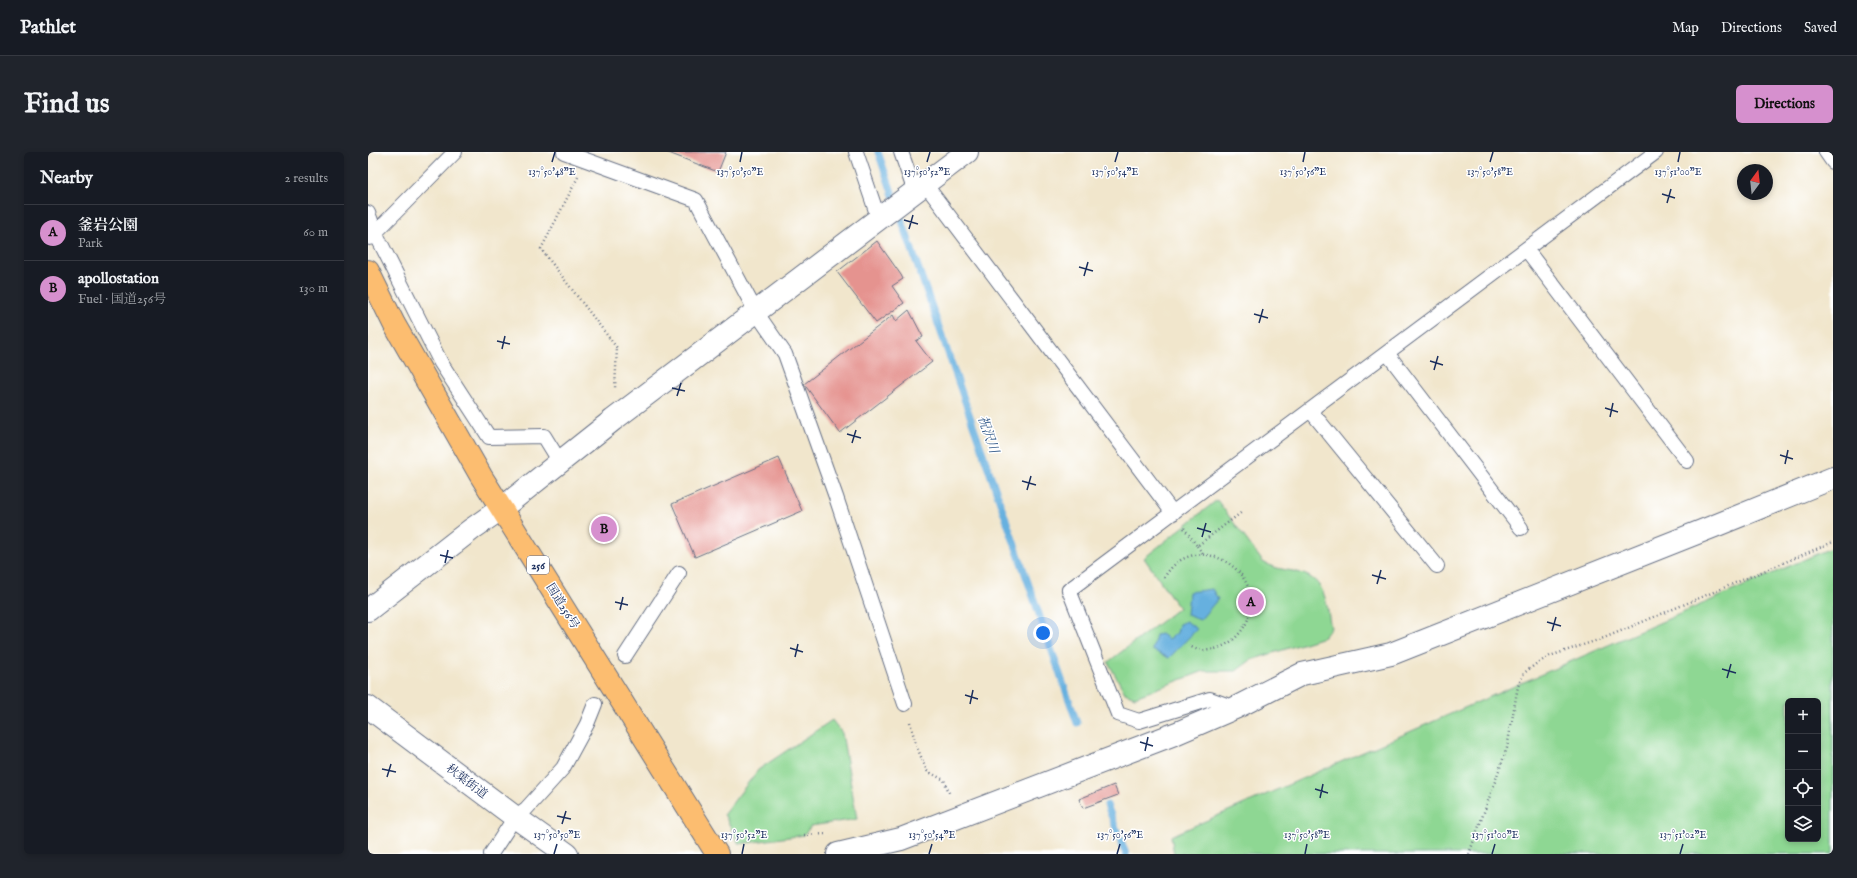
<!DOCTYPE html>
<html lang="en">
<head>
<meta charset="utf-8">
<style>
  :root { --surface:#171b24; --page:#20242c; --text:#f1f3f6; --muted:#9ea1a6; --line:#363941; --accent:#d690ce }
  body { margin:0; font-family:"IM FELL English","Noto Serif JP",serif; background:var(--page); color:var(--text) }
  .controls { position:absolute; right:12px; bottom:12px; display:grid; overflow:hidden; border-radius:6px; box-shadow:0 2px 6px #0003 }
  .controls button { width:36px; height:36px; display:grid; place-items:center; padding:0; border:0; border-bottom:1px solid var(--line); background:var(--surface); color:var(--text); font:20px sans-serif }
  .compass { position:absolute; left:1369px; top:12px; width:36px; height:36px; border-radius:50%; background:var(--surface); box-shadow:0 2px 6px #0003; rotate:15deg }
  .you { position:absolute; left:675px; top:481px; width:14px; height:14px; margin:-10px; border:3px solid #fff; border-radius:50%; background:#1a73e8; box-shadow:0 0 0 6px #1a73e833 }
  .badge { display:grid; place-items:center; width:26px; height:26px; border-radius:50%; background:var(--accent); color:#111; font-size:13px; font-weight:700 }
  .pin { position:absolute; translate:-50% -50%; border:2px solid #fff; box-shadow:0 1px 4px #0006 }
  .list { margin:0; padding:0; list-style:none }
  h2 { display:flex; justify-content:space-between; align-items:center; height:52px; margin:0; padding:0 16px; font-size:17px }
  h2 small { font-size:13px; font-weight:400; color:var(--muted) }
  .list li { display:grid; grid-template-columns:26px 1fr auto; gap:12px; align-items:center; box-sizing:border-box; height:56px; padding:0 16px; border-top:1px solid var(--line) }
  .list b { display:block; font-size:15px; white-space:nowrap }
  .list p { margin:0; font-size:13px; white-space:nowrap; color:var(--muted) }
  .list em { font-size:13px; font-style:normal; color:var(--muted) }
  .icon { flex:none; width:22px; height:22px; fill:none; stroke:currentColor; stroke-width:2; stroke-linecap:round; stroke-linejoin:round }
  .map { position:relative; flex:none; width:1465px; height:702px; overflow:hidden; border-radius:6px }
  header { display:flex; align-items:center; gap:24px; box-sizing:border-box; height:56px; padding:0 20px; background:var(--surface); border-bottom:1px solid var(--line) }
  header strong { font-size:19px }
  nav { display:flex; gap:22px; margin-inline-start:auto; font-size:14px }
  .intro { display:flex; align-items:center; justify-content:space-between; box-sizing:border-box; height:96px; padding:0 24px }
  h1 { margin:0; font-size:28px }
  .button { padding:10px 18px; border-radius:6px; background:var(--accent); color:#111; font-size:14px; font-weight:700 }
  main { display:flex; gap:24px; padding:0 24px }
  aside { flex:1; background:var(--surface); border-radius:6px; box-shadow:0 2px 6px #0003 }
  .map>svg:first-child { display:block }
</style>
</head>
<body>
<header>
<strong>Pathlet</strong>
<nav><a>Map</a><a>Directions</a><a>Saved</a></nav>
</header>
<div class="intro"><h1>Find us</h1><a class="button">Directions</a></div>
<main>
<aside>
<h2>Nearby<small>2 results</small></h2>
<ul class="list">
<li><span class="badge">A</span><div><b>釜岩公園</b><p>Park</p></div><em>60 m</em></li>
<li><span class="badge">B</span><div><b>apollostation</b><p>Fuel · 国道256号</p></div><em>130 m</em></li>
</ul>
</aside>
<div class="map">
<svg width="1465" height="702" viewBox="0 0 1465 702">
  <rect width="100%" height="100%" fill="#fff"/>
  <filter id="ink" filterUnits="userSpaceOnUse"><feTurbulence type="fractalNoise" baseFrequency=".025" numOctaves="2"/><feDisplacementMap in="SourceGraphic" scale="8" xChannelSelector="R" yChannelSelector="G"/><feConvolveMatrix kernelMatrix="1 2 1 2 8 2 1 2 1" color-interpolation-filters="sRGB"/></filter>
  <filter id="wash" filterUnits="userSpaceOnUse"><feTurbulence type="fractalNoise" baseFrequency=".012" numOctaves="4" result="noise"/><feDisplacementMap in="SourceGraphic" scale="16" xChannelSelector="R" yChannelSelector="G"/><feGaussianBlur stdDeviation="0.9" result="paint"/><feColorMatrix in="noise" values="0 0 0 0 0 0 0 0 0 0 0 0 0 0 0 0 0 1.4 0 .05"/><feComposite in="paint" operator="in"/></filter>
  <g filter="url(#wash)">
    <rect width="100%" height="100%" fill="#f1e6cc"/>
    <!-- green -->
    <path fill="#8ed793" stroke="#548378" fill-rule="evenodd" d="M849,348L895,410C905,416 913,417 925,419C959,426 957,446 963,476L956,485L883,508L868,519H836L767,545L757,541L740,510L811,456L776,406Z
      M1465,395V702H806L803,684ZM1420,549H1450V687H1420Z
      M464,568L474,581L489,667L443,674L436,683L371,692L356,662L390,618Z"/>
    <!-- water -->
    <path fill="#66b0df" stroke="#40709e" d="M844,437L850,447L832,468L819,463L821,440Z
      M818,469L829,477L801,506L784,498L788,483L793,482L800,487L809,481L811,472Z"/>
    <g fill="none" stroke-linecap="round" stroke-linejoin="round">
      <!-- stream -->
      <path stroke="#66b0df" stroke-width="7" d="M510,0L709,571
        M739,653L758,702"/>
    </g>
    <g id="blocks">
      <!-- building -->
      <path fill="#e5938f" d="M298,0H358L350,20Z
        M509,89L533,123L535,127L524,134L536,151L508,171L469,120Z
        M541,158L555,185L548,189L564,210L472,281L436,232L525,163L528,169Z
        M411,306L434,359L327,405L304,352Z
        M746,633L750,643L715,656L711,647Z"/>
    </g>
  </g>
  <g filter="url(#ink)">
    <use href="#blocks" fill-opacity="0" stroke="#666f84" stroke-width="1"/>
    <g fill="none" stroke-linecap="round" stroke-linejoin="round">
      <defs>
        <path id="service" d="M196,0L328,48L388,160L417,202L468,345L537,552
          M488,0L511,68
          M533,0L547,40
          M1458,0L1465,10
          M557,32L805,361
          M0,61L8,82L73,211L121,285L176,284L192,310
          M2,86L87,0
          M1158,97L1319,309
          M1019,201L1153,376
          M942,258L1069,414
          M257,504L311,421
          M867,556L842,547L771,569L750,562L701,438L1288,0
          M123,702L147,665L158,657L195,616L219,572L227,552"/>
        <path id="minor" d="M0,555L147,665L199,702
          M470,702L533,687L809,581L867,556L934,522L1023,502L1349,373L1465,326"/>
        <path id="tertiary" d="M0,458L104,377L134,356L245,268L599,0"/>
        <path id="trunk" d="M0,119L26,172L113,324L349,702"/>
      </defs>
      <!-- service casing -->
      <use href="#service" stroke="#666f84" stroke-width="16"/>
      <!-- minor casing -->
      <use href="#minor" stroke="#666f84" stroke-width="24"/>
      <!-- tertiary casing -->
      <use href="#tertiary" stroke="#666f84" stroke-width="24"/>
      <!-- trunk casing -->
      <use href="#trunk" stroke="#666f84" stroke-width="24"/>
      <!-- path -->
      <path stroke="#666f84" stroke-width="2.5" stroke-dasharray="1 3" stroke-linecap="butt" d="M210,25L173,97L249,196L247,236
        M816,376L829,394L874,360
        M829,394L836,403
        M796,426C830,366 921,434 866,487C858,494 843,500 832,498C829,498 824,495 821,494
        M542,570L548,593L559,619L576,628L582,643
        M436,683L457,682
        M1101,702L1139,596L1150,534L1156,521L1168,512L1182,504L1236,486L1465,390"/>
      <!-- service -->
      <use href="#service" stroke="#fff" stroke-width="14"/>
      <!-- minor -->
      <use href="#minor" stroke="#fff" stroke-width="22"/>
      <!-- tertiary -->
      <use href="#tertiary" stroke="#fff" stroke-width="22"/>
      <!-- trunk -->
      <use href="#trunk" stroke="#fcbd6f" stroke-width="22"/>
    </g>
  </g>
  <!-- ticks -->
  <path fill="none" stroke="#1b2f5e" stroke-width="1.5" d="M184,10L187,0M372,10L374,0M559,10L562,0M747,10L750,0M935,10L937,0M1122,10L1125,0M1310,10L1312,0M1294,42L1307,46M1299,51L1303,37M536,68L550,72M541,77L545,63M711,115L725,119M716,124L720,110M886,162L900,166M891,171L895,157M129,189L142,192M134,197L137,184M1062,209L1075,213M1066,218L1070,204M304,236L317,239M309,244L313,231M1237,256L1250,260M1242,265L1245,251M479,282L493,286M484,291L488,278M1412,303L1425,307M1417,312L1420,298M654,329L668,333M659,338L663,324M829,376L843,380M834,385L838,371M72,403L85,406M77,411L80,398M1004,423L1018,427M1009,432L1013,418M247,450L260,453M252,458L255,445M1179,470L1193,474M1184,479L1188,465M422,496L435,500M427,505L430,492M1354,517L1368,521M1359,526L1363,512M597,543L610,547M602,552L605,538M772,590L785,594M777,599L780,585M14,617L28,620M19,625L23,612M947,637L960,641M952,646L955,632M189,664L203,667M194,672L198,659M186,702L189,692M374,702L376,692M561,702L564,692M749,702L752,692M937,702L939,692M1124,702L1127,692M1312,702L1315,692"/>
  <g text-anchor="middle" stroke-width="3" stroke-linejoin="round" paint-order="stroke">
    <!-- shield labels -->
    <rect fill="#fff" stroke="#5f6d8e" stroke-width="1" x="159" y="404" width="22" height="18" rx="3"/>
    <g font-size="11" font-weight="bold" fill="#1b2f5e">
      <text x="170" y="417">256</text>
    </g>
    <!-- street labels -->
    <g font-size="12" fill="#1b2f5e" stroke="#fff">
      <text transform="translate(195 454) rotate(58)" y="4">国道256号</text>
      <text transform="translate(99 629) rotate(37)" y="4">秋葉街道</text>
    </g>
    <!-- water labels -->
    <g font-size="13" font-style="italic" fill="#355c8b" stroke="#fff">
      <text transform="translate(621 282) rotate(71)" y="5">祝沢川</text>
    </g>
  </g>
  <g font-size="10" text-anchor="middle" fill="#1b2f5e" stroke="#fff" stroke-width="3" stroke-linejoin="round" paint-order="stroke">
    <text x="184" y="23">137°50'48"E</text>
    <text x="372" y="23">137°50'50"E</text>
    <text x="559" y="23">137°50'52"E</text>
    <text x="747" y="23">137°50'54"E</text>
    <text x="935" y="23">137°50'56"E</text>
    <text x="1122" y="23">137°50'58"E</text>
    <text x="1310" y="23">137°51'00"E</text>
    <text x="189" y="686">137°50'50"E</text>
    <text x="376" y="686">137°50'52"E</text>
    <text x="564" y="686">137°50'54"E</text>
    <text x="752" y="686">137°50'56"E</text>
    <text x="939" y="686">137°50'58"E</text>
    <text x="1127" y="686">137°51'00"E</text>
    <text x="1315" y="686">137°51'02"E</text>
  </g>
</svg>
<div class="controls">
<button>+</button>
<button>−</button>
<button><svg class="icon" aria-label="locate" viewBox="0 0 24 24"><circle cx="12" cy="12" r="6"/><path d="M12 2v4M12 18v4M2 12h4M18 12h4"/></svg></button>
<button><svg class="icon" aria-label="layers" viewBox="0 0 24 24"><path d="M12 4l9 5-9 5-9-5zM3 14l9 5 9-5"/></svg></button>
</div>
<svg class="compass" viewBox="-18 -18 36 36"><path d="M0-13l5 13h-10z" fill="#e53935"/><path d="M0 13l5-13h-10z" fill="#9ea1a6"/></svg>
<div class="you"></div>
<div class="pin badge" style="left:883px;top:450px">A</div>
<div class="pin badge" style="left:236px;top:377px">B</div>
</div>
</main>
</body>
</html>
